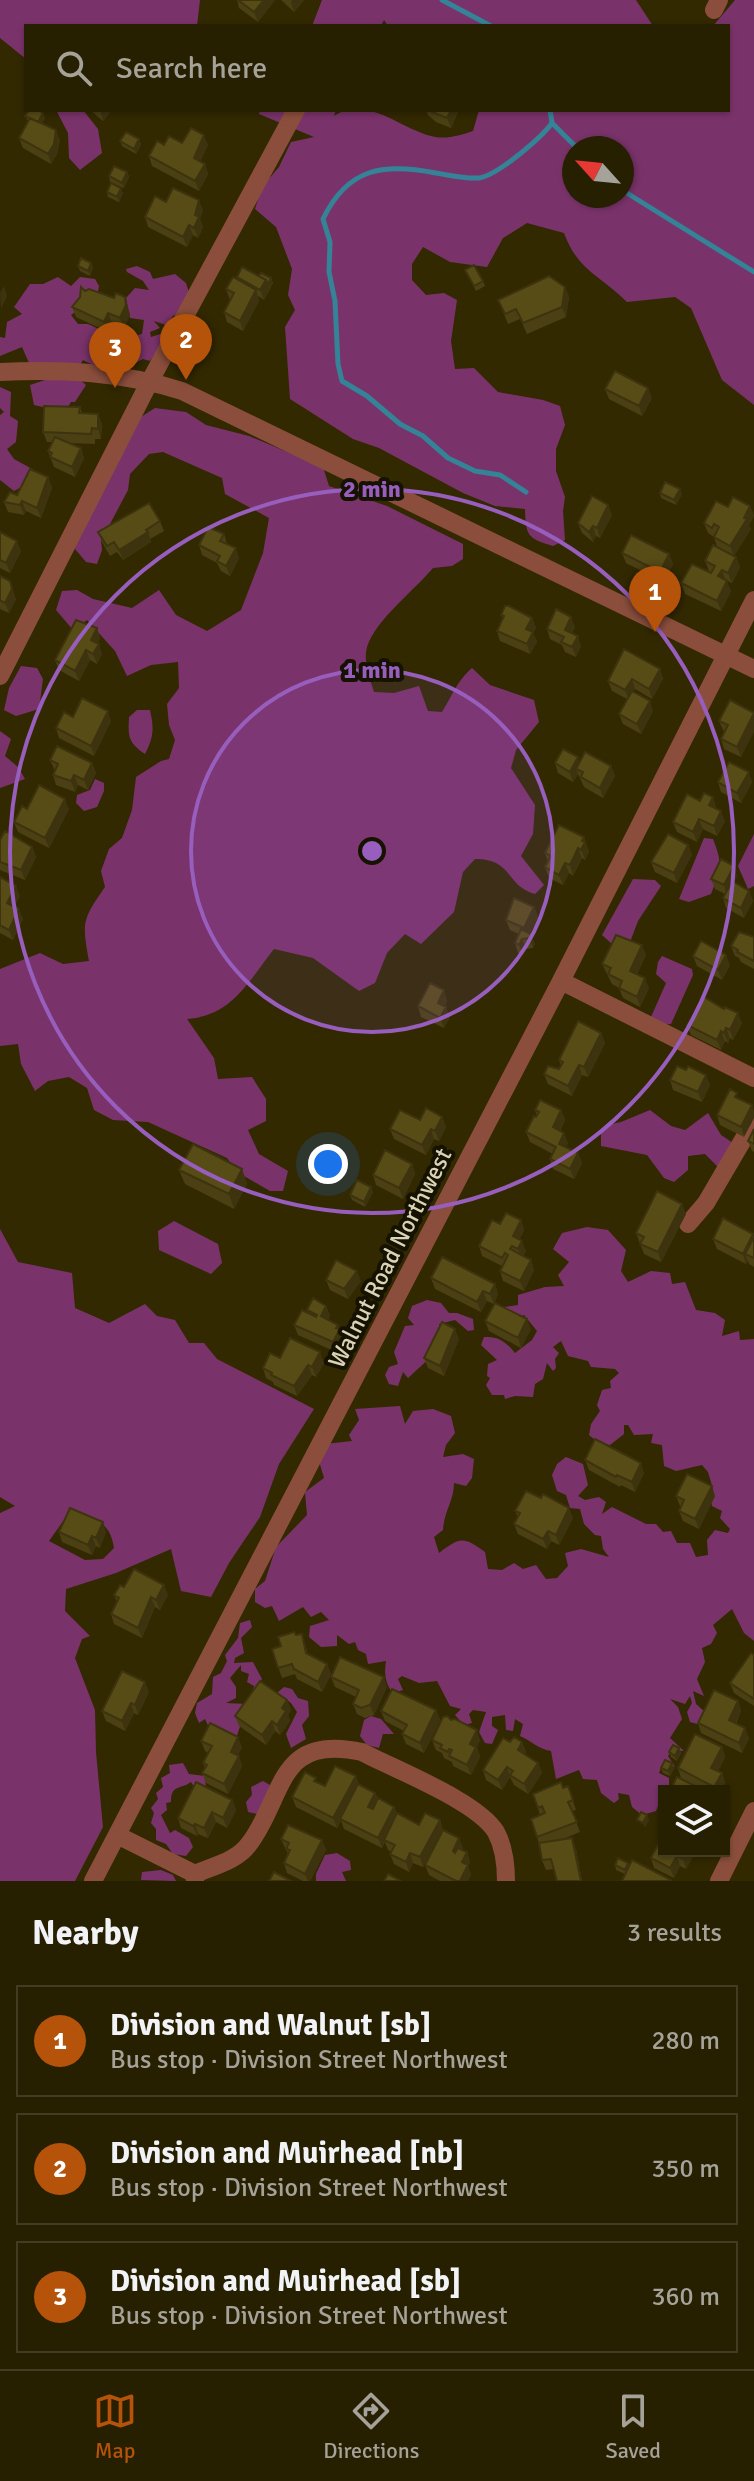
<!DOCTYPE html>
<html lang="en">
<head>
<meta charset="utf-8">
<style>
  :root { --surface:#261f00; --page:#322c0f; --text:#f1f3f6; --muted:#a4a299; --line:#423d22; --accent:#b45309 }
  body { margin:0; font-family:Signika,sans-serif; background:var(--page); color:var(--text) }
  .controls { position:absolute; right:24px; bottom:24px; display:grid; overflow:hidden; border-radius:0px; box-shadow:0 2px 6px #0004 }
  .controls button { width:72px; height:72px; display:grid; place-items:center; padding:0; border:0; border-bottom:2px solid var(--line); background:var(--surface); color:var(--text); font:40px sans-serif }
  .compass { position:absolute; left:562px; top:136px; width:72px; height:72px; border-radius:50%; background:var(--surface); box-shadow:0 2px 6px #0004; rotate:297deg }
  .you { position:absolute; left:328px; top:1164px; width:28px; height:28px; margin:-20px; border:6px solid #fff; border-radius:50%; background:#1a73e8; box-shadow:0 0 0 12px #1a73e833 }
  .badge { display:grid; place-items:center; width:52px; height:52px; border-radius:50%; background:var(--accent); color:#fff; font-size:26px; font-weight:700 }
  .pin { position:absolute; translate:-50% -66px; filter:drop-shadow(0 2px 4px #0008) }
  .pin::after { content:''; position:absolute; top:42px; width:28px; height:24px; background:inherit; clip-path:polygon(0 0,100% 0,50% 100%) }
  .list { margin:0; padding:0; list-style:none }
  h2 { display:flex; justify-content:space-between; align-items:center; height:104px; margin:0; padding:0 32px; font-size:34px }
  h2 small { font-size:26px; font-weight:400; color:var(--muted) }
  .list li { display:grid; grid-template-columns:52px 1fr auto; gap:24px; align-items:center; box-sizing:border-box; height:112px; margin:0 16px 16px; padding:0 16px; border:2px solid var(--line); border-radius:0px }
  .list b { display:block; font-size:30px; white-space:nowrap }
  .list p { margin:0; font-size:26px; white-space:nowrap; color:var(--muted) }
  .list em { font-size:26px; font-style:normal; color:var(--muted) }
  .icon { flex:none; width:44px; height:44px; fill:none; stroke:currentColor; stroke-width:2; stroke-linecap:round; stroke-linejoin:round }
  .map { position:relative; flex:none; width:754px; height:1881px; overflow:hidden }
  .search { position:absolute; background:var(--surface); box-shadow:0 2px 6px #0004; left:24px; right:24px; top:24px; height:88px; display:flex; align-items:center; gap:20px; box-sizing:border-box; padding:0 28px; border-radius:0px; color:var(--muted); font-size:30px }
  .sheet { height:488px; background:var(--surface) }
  nav { display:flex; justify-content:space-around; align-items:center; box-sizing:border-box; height:112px; border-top:2px solid var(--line); background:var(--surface); font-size:22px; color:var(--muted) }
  nav a { display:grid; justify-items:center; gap:4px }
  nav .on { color:var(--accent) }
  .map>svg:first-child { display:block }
</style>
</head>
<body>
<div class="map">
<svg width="754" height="1881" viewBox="0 0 754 1881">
  <rect width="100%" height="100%" fill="#322900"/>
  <!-- green -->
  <path fill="#7a336a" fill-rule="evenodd" d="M0,0H200L197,26H26V59L0,38Z
    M322,0H636L653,26H388L384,20L381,26H312Z
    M735,0H754V405L722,380L691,308L675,297L627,302C600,275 578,271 564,233L527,223L503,238L487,267L450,262L423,247L412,264V280L426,295L444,293L457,300L451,341L455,369L474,368L498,392L543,400L560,406L565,425L556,449V471L565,497L563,511L565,540L553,546C527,538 526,536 525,509L495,506L463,493L379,448L353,439L290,399L285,327L295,310L288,295L292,269L276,227L255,209L262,187L279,167L291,142L314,137L259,114L260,110H336L334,116C368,94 402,131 435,137C449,139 461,135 473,131L479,110H728V26H713ZM574,148H622V196H574Z
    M56,110H83L98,129L102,153L80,170L69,158L68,133Z
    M137,266L150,272L153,279L175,274L186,283L190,296L182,313L173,316L166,325L154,321L160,328L150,332L151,337L163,333L169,336L150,361L143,359L133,364L117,361L114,352L117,347L111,345L109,341L119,331L129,337L142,334L144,320L130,318L126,298L135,288L149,290L143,281L127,272L126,269Z
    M58,277L71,286L80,277L95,279L99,286L97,296L71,315L78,324H88L103,331L102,338L96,345L97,351L105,357L101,364L93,365L83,360L74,375L86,385L75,402H71L65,412L34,405L30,385L45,380L29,363L22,347L0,356V337L5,338L7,322L22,314L14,307L30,284H43Z
    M0,387L11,392L10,416L18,421L16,442L7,449L14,459L34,470L27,484L14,491L0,480V415L4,412L0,408Z
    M155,408L186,412L206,425L249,436L323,467L329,486L387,506L463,544V559L452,566L433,568C414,591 376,619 367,647C363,661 370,679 374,692L394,693L419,686L428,711L442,712C453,695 456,682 472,668L490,685L534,700L539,722L516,750L511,768L535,805L533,834L521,856L544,885L535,894C505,886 514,859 475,859L463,872L454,912L421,944L405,934L387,953L375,983L359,991L313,958L274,949C248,982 232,1016 187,1019L214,1058L218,1079L252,1077L266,1099V1121L248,1130L259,1154L288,1171L283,1191H270L237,1172L227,1158L148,1122L113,1120L94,1110L87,1088L69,1077L48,1081L35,1091L21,1064L18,1044L0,1046V969L40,953L63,964L89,961C82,922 82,920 105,887L101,871L109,849L122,838L132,810L136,777L161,761L169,759L175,740L169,725L167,704L179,688L178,662L151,665L127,676L115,651L87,620L73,630L56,610L62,591L77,590L93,599L132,608L159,590L176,615L207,631L241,610L263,553L269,518L225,494L222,478L163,452L149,454L130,474L128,490L101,541L102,550L97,564L86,562L75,549L80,530L133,422Z
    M21,666L37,668L43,679L39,709L16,716L4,710L9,688Z
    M137,710H150C154,728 154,737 145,754C128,743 128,736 129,717Z
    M0,731L11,739L5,756L18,767L25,779L0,788Z
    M95,779L104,783V791L97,807L84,811L76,803L77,795L90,790Z
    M754,834V886L748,889L738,866Z
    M704,838L713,839C723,864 721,869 711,894L689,902L679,899Z
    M633,879L655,880L661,886L638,921L630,942L612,944L602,935Z
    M662,956L692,969L693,975L671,1024L657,1025L651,1017L666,983L656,974L658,962Z
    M650,1110L671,1126L685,1130L708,1113L721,1135L733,1143L719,1168L705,1154L688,1156V1170L674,1182L664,1178L647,1155L601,1146V1134L607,1125L621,1122Z
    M174,1221L218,1244L222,1263L211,1274L159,1250L158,1231Z
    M587,1227L608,1230L626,1250L621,1271L628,1282L651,1271L670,1273L672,1284L685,1282L696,1310L715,1313L725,1320L722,1336L739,1331L740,1340L754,1339V1641L744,1633L732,1609L713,1625L717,1633L711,1644L702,1648L705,1662L697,1679L704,1696L693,1691L696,1704L705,1712L701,1725L690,1722L687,1712L692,1703L690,1696L685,1704L670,1699L678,1707L682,1719L670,1738L684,1751L672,1750L668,1756L675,1767L663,1763L659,1773L669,1778V1789L664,1791L656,1811L642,1815L632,1807L629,1795L618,1793L619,1799L614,1803L601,1793L597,1780L583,1779L579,1770L556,1779L551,1751C538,1749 532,1741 520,1736L523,1724L515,1719L513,1731L506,1730L505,1715L492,1717V1726L498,1730L492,1744L485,1743L479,1732L486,1712L473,1710L469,1714L472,1723L464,1725L455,1715L461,1709L450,1706L437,1681L419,1683L402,1676L398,1679L403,1690L393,1693C385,1684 384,1673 386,1661L368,1664L366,1654L358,1650L355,1642L349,1644L337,1635V1646L321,1647L309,1637L310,1626L329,1620L321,1612L311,1617L303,1607L279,1621L272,1606L265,1608L255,1602V1589L265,1581L276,1547L307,1515L305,1492L324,1478L319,1461L325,1444L352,1441L349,1435L359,1420L355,1409L400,1406L405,1424L413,1411L433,1409L451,1416L455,1433L446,1445L443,1457L463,1454L474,1459L472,1478L466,1486L454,1483C454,1501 444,1511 443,1530L434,1537L439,1553C460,1537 463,1536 485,1552L488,1569L502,1570L514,1563L523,1569L536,1565L546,1579L557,1578L568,1566L565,1553L581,1549L609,1557L603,1549L601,1536L595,1535L584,1524L580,1509L570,1508L566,1495L557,1491L552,1475L557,1464L566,1457L583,1464L588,1485L578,1496L585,1500L599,1497L606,1502L602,1514L612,1507L646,1524H656L663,1532L671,1531L677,1543H690L696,1557L708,1555L707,1540L715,1530L728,1533L730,1529L720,1518L722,1511L712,1506L710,1494L713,1489L708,1472L702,1465L676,1471L664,1466L662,1445L651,1443L653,1434L634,1435L628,1425H624V1434L610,1445L599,1443L589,1435L591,1424L600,1411L597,1405L602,1390L611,1388L610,1381L619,1373L615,1369L591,1367L588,1361L568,1356L561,1341L553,1347L559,1353L555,1359L556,1368L553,1371L547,1363L543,1379L535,1384L533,1397L515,1396L505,1399L504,1395H492L486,1385L490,1378L487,1376L488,1364L497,1360L481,1345L484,1337C499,1336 506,1342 515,1353L532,1340L537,1331L524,1315L517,1318L504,1307L518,1305V1295L545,1287L564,1286L558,1275L569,1262L553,1249L562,1233Z
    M0,1229L18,1262L72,1273L75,1308L109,1323L145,1304L157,1316L175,1320L189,1343H204L217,1359L314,1409L279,1464L260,1517L229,1563L211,1597L181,1591L171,1549L116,1573L66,1589L65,1611L90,1636L82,1639L75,1658L95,1710L96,1752L103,1827L75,1881H0V1513L15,1506L0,1497ZM71,1510C95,1519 110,1521 114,1548L103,1559L85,1560L49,1541Z
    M427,1300L441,1303L449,1313H457L473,1319L474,1330L468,1331L455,1320L439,1324L442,1332L434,1336L432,1356L408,1378L403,1372L398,1386L389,1384L385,1375L389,1367L398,1364L394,1352L405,1326L414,1325L408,1318L412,1306Z
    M250,1620L252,1627L241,1638L244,1653L235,1658L234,1663L253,1662L262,1679L251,1698L254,1686L247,1682L249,1674L241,1671V1665L230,1678L236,1687V1698L226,1703L247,1704L236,1739L211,1732L205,1719L199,1723L195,1713L197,1703L212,1694L213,1677L221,1673L227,1661L225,1655L238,1638L240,1623Z
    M284,1687L292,1689L298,1698L308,1701L309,1716L302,1725L306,1739L291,1748L286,1734L297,1712L291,1703L277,1693Z
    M371,1716L381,1719L394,1734H383L379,1748L367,1745L360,1736L364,1720Z
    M183,1763L189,1774L205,1776L206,1789L196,1790L191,1782C180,1790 171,1784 171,1802L166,1803L167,1810L161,1815L170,1833L175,1830L189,1838L193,1847L186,1856L173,1854L166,1844L156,1840V1829L151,1823L154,1813L151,1808L158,1799L156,1793L163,1787L161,1778L170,1773L169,1765Z
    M263,1781L270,1785L262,1815L248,1812L246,1802L252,1795L251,1787Z
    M337,1853L350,1861L351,1870L342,1872L346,1881H316V1874L325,1855Z
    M161,1870L173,1875L176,1881L141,1880L142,1872Z"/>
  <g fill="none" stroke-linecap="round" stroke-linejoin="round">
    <!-- stream -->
    <path stroke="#348396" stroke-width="5" d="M442,0L491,26
      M550,110L552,123L577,148
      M622,190L754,272
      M526,492L500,475L475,471L448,458L423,436L400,424L367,396L342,381L338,364L335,301L329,272L330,242L323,219C348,167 384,163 436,173C449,175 465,179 479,178C498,175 541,138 552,123"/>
    <!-- minor -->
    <path stroke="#8b4e3c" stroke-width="18" d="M714,10L719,0
      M0,372C62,369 123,372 182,391L754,669
      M0,676L150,381L296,110
      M561,981L754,1078
      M688,1224L706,1203L754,1121
      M117,1835L195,1874
      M93,1881L561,981L754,600
      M195,1881V1874C213,1866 237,1861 249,1844C285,1797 276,1733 362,1752C396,1770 477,1801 496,1832C504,1847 506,1864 506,1881
      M719,1881L754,1811"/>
  </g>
  <!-- wall -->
  <path fill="#4b4013" d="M237,0H275L258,22L239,8Z
    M281,0H304L294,12Z
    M90,110H112L103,121Z
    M426,110H459L451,128L436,122L428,115Z
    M25,116L45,118L42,123L60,140L57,154L51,164L23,148L19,138L28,121Z
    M139,139L141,145L136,154L122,146L120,141Z
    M182,143L208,145L200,162L205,164L208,174L199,191L152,166L149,156L164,145Z
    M127,172L129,177L124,188L110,182L109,176Z
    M107,192L123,193L119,202L108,197Z
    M166,202L203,210L200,219L203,227L198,238L193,235L187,247L148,227L145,217Z
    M91,263L93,268L90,276L80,271L78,266Z
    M465,270L483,281L485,286L476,291Z
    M259,276L271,278L273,283L264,300L258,296L259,301L243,331L227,322L224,312L230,300L226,289L238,280L237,277Z
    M565,287L569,297L566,317L527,334L520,319L508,324L498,300Z
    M85,291L128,307L130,315L124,328L112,323L108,332L76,317L72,307Z
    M605,389L652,398L642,416L609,399Z
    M80,407L82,413L98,414L102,424L101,439H95V444L68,443L81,448L84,458L75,477L54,467L48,451L52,442H47L43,432Z
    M48,477L52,488L41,518L26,511L24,515L8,512L4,502Z
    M660,493L682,494L676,505L661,498Z
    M608,505L612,515L600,538L596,536L593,542L582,533L578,523Z
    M750,506L754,516L749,525L751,529L734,556L736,557L740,567L732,583L725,580L731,591L721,611L685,594L681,583L711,573L709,571L705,561L717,547L714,537L708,533L704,523L728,507Z
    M160,521L164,531L150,539L151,542L123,560L117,552L110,556L102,542L98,532Z
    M0,532L21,551L10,573L0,568Z
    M224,534L227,544L239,558L230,576L221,571L217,563L202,555L199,545Z
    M622,553L669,554L673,564L663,582L626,563Z
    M0,576L16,599L9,613L0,609Z
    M501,615L532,618L536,628L533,633L537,642L530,654L500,641L497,631L503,619Z
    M575,627L572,633L581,646L576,657L565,652L562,645L550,639L547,629Z
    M97,628L100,638L98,643L102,654L97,664L90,660L79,681L59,670L55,660Z
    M660,669L663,679L652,699L635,689L633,692L653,711L641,734L623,724L619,714L627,699L612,691L608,681Z
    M754,713L741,757L724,749L721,739L724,732L719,721Z
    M73,717L111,721L94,756L59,738L56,728Z
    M578,757L579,763L611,766L615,776L603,798L584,787L578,774L573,782L558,773L555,763Z
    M50,760L92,763L96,773L88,790L78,785L75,792L56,785L53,775L55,771Z
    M718,782H752L741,803L721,792Z
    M713,797L716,808L725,821L717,836L703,829L697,842L677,832L673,822L700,801Z
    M27,809H69L49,848L18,832L14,822Z
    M584,837L589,852L585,860L582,858L573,876L569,873L563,885L549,878L545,867L548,862L545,853Z
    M0,840L32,847L36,857L25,880L0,870Z
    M688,845L692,855L677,883L655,872L651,862Z
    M737,876L734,882L749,891L753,901L744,918L726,908L723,898L725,894L715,889L711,879Z
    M0,877L20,896L14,907L23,919L13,940L0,933Z
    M534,907L538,917L530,933L535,944L533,948L526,949L523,955L518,953L515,943L519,934L510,930L506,920Z
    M754,937V969L741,962L739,958L735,956L731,946Z
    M646,955L637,974L649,988L640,1007L623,998L619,988L612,984L602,964Z
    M693,956L730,965L722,980L697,966Z
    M447,1000L445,1006L450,1017L444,1028L421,1017L418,1006Z
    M724,1009L742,1023L733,1040L730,1038L728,1043L725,1041L721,1050L691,1035L687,1025Z
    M601,1033L605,1043L588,1077L582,1075L572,1096L548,1084L544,1074L559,1069L561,1065L559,1060Z
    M670,1080L710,1085L702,1102L673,1090Z
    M730,1089L744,1137L720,1125L717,1115Z
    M535,1110H561L565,1120L560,1131L568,1143L566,1147L578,1153L582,1163L574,1179L553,1169L550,1159L553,1154L530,1142L526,1132L537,1116Z
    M442,1117L446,1127L439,1141L434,1139L426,1155L394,1139L390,1129L420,1120Z
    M754,1129V1152L752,1151L748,1141Z
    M412,1164L415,1174L403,1199L376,1185L373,1175Z
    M242,1169L247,1184L234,1209L185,1184L179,1170Z
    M373,1192L365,1207L352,1200L350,1195Z
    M686,1214L661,1262L644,1254L636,1233Z
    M521,1220L524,1230L519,1240L526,1251L523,1256L531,1260L534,1270L524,1291L503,1281L500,1271L502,1266L482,1256L479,1246L500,1224Z
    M754,1236V1267L749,1264L748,1261L746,1264L717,1249L713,1239Z
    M431,1278L495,1284L498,1294L494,1304L487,1301L481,1312L435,1289Z
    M326,1280L361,1281L348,1299L330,1290Z
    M326,1306L330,1316L328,1320L338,1325L343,1339L336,1352L298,1335L294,1325L308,1314L307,1310Z
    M485,1321L531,1329L521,1348L489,1331Z
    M459,1339L444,1376L428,1368L424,1358Z
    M280,1358L324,1363L316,1377L312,1375L297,1396L274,1385L273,1382L266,1378L263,1368Z
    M585,1460L644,1473L635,1492L621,1485L620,1487L589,1470Z
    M676,1496H715L699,1529L683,1521L679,1511L681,1507L680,1506Z
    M515,1511L573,1518L559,1545L551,1541L547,1549L518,1534L514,1524L518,1517Z
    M59,1532H106L100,1548L96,1546L92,1555L62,1542Z
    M124,1587L168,1595L160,1610L155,1607L142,1638L114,1624L111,1614L117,1602L114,1595Z
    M296,1635L305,1644L308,1654L327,1664L331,1674L322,1692L297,1679L295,1674L282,1678L272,1649L281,1646Z
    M754,1655V1706L734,1693L730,1683Z
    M331,1677L387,1687L374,1715L365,1718L357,1714L353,1704L356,1697L335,1687Z
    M149,1692L138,1715L134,1713L125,1731L106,1721L102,1711Z
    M287,1700L291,1710L288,1715L290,1721L280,1735L275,1731L266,1745L239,1726L235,1716Z
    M738,1701L741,1711L736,1724L749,1738L742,1753L701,1733L698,1723Z
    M436,1710L440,1720L424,1753L406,1744L402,1734L404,1731L385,1721L381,1711Z
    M451,1720L480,1740L477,1747L480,1757L471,1775L453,1766L452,1762L444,1758L442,1753L436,1750L432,1740Z
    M201,1741L242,1747L238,1755L242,1766L228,1794L206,1783L202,1773L205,1768L203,1763L208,1753L205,1751Z
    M510,1742H522L526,1752L525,1754L538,1763L542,1773L528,1794L514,1785L510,1777L502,1790L486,1780L483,1770Z
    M722,1747L725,1757L718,1771L722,1773L725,1783L721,1791H706L681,1778L678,1768Z
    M679,1748L681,1753L677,1761L671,1757L669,1752Z
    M661,1768H674L670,1776L663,1773Z
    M318,1783L325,1786L359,1784L375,1793L378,1799L394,1807L397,1814L419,1825L440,1820L443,1830L459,1838L462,1850L467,1852L470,1862L468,1866L471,1875L468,1881H440L429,1875L425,1865L433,1849L423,1867L413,1863L409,1872L394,1864L390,1854L392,1852L388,1850L385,1842L382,1848L344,1829L341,1821L337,1828L296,1807L292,1797Z
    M568,1786L576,1810L572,1811L580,1832L558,1841L576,1849L582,1881H557L554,1869L546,1870L542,1860L539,1843L531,1819L540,1815L533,1794Z
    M232,1800L236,1810L227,1828L216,1822L208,1838L198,1834L197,1836L181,1828L178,1818Z
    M281,1839L322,1840L326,1850L310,1881H303L287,1873L284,1863L288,1854Z
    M664,1851H696L686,1869L680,1866L674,1878L654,1868L651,1858Z
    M628,1863L629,1866L625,1874L616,1870L615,1865Z"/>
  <!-- shaded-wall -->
  <path fill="#3d340f" d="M264,0H275L258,22L254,12Z
    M292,0H304L294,12L291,2Z
    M100,110H112L103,121Z
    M451,110H459L451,128L447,118Z
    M43,113L45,118L39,128L37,123Z
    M56,130L60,140L57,154L51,164L48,154Z
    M204,135L208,145L197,168L194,158Z
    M139,139L141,145L136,154L134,149Z
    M205,164L208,174L199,191L195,181Z
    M127,172L129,177L124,188L122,183Z
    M121,188L123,193L119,202L117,197Z
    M199,200L203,210L200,219L203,227L198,238L194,228L195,215Z
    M189,225L193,235L187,247L183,237Z
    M91,263L93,268L90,276L88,271Z
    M271,278L273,283L270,289L268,284Z
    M266,280L270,290L264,300L260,290Z
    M4,286L7,296L1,309L0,293Z
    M565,287L569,297L566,317L562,307Z
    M256,290L259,301L243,331L240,321Z
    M125,297L130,315L124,328L120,318Z
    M108,313L112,323L108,332L104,322Z
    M648,388L652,398L642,416L639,406Z
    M98,414L102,424L101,439L98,429Z
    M81,448L84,458L75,477L72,467Z
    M48,477L52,488L41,518L37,508Z
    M680,489L682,494L676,505L674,500Z
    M22,501L26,511L24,515L20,505Z
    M608,505L612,515L600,538L597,528Z
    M750,506L754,516L749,525L751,529L734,556L730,546Z
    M593,526L596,536L593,542L589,532Z
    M148,532L151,542L123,560L119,550Z
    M17,541L21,551L10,573L6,563Z
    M236,548L239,558L230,576L226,566Z
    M669,554L673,564L663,582L660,572Z
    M736,557L740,567L732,583L728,573Z
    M722,570L725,580L718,576Z
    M10,581L16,599L9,613L5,603Z
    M727,581L731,591L721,611L717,601Z
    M571,617L575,627L568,640L565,630Z
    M532,618L536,628L533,633L537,642L530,654L527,644L526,629Z
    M97,628L100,638L94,650L91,640Z
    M578,636L581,646L576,657L572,647Z
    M99,644L102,654L97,664L93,654Z
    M86,650L90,660L79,681L75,671Z
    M660,669L663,679L652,699L649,689Z
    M632,679L635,689L629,700L625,690Z
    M650,701L653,711L641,734L637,724Z
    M108,711L111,721L94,756L91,746Z
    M754,715V732L741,757L737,747Z
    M578,757L581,768L576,769L578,774L573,782L570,772Z
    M92,763L96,773L88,790L84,780Z
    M611,766L615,776L603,798L600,788Z
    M749,772L752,782L741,803L737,793Z
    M74,775L78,785L75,792L71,781Z
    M713,797L716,807L712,815L709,805Z
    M65,799L69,809L49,848L45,838Z
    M721,811L725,821L717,836L714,826Z
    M699,819L703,829L697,842L693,832Z
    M584,837L589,852L585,860L581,850Z
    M688,845L692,855L677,883L674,873Z
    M32,847L36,857L25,880L21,870Z
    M578,848L582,858L573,876L570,865Z
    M565,863L569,873L563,885L559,875Z
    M734,866L737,876L727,895L724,885Z
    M16,886L20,896L11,913L7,903Z
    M749,891L753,901L744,918L741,908Z
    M534,907L538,917L528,938L524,928Z
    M19,909L23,919L13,940L9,930Z
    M531,934L535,944L533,948L530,938Z
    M522,939L526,949L523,955L519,945Z
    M642,945L646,955L633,981L630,971Z
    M726,955L730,965L722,980L718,970Z
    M645,978L649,988L640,1007L637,997Z
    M444,990L447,1000L441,1013L438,1003Z
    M446,1007L450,1017L444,1028L440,1018Z
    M738,1013L742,1023L733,1040L730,1030Z
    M726,1028L730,1038L728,1043L724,1033Z
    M721,1031L725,1041L721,1050L717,1040Z
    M601,1033L605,1043L588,1077L584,1067Z
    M579,1065L582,1075L572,1096L568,1086Z
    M706,1075L710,1085L702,1102L698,1092Z
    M752,1105L754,1111V1118L744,1137L741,1127Z
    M561,1110L565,1120L556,1137L553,1127Z
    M442,1117L446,1127L439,1141L435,1131Z
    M431,1129L434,1139L426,1155L422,1145Z
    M564,1133L568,1143L562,1154L559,1144Z
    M578,1153L582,1163L574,1179L570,1169Z
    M412,1164L415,1174L403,1199L399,1188Z
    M242,1169L247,1184L234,1209L229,1194Z
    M371,1187L373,1192L365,1207L364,1202Z
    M682,1204L686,1214L661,1262L658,1252Z
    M521,1220L524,1230L516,1246L513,1236Z
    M753,1234L754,1249L745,1254L748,1261L746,1264L743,1254Z
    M522,1241L526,1251L522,1259L518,1249Z
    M531,1260L534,1270L524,1291L520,1281Z
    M357,1271L361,1281L348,1299L344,1289Z
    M495,1284L498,1294L494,1304L490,1294Z
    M483,1291L487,1301L481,1312L477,1302Z
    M326,1306L330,1316L324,1326L321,1316Z
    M527,1319L531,1329L521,1348L518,1338Z
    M338,1325L343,1339L336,1352L333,1342Z
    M455,1329L459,1339L444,1376L440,1366Z
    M320,1352L324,1363L316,1377L312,1367Z
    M308,1365L312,1375L297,1396L294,1386Z
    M641,1463L644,1473L635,1492L632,1482Z
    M712,1486L715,1496L699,1529L695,1519Z
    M569,1508L573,1518L559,1545L556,1535Z
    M103,1522L106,1532L100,1548L96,1538Z
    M548,1531L551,1541L547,1549L543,1539Z
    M92,1536L96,1546L92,1555L88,1545Z
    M164,1585L168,1595L160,1610L156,1600Z
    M151,1597L155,1607L142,1638L138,1628Z
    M327,1664L331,1674L322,1692L318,1682Z
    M384,1677L387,1687L374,1715L370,1705Z
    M145,1682L149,1692L138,1715L135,1705Z
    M287,1700L291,1710L288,1715L290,1721L280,1735L277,1725L282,1708Z
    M738,1701L741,1711L732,1730L729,1720Z
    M131,1703L134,1713L125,1731L122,1721Z
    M436,1710L440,1720L424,1753L420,1743Z
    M272,1721L275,1731L266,1745L262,1735Z
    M745,1728L749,1738L742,1753L739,1743Z
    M477,1730L480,1740L477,1747L480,1757L471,1775L467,1765L470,1744Z
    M238,1737L242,1747L234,1762L231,1752Z
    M522,1742L526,1752L522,1760L518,1750Z
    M722,1747L725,1757L715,1778L711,1768Z
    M679,1748L681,1753L677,1761L675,1756Z
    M239,1756L242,1766L228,1794L224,1784Z
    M538,1763L542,1773L528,1794L524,1784Z
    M672,1763L674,1768L670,1776L668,1771Z
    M507,1767L510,1777L502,1790L498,1780Z
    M722,1773L725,1783L721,1791H716L714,1787Z
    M356,1776L360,1786L337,1828L333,1818Z
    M375,1793L379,1803L372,1817L368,1807Z
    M232,1800L236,1810L227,1828L223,1818Z
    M394,1807L398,1817L382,1848L378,1838Z
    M212,1812L216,1822L208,1838L204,1828Z
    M647,1815L649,1820L645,1828L643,1823Z
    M440,1820L443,1830L423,1867L420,1857Z
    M195,1824L198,1834L197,1836L193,1826Z
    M459,1838L463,1848L456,1861L453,1851Z
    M572,1838L576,1849L582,1881H581Z
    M322,1840L326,1850L310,1881H308L305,1874Z
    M687,1851H696L686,1869L683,1859Z
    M467,1852L470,1862L468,1866L471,1875L468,1881H460L462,1862Z
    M410,1853L413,1863L409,1872L406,1862Z
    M677,1856L680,1866L674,1878L670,1868Z"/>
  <!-- building -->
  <path fill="#574b16" stroke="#3d340f" stroke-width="2" d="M238,0H264L254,12Z
    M29,110H38L43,113L38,122L25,116Z
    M430,110H451L447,118L432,112Z
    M30,118L56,130L54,144L48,154L19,138Z
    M191,128L204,135L194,158L205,164L195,181L149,156L157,141L164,145L169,136L182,143Z
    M126,132L139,139L134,149L120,141Z
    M114,166L127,172L122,183L109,176Z
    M111,183L121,188L117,197L107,192Z
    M173,188L199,200L195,215L199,217L194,228L189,225L183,237L145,217L155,196L166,202Z
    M81,258L91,263L88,271L78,266Z
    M474,265L483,281L474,286L465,270Z
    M242,267L266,280L260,290L237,277Z
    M261,273L271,278L268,284L266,280L259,276Z
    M549,276L565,287L562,307L523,323L516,309L505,314L498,300Z
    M233,277L256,290L240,321L224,312L234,293L226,289Z
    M81,287L85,291L89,289L114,298L116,293L125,297L126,305L120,318L108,313L104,322L72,307L80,297Z
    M615,371L648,388L639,406L605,389Z
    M44,406L80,407L79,413L98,414V429L92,428L91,434L43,432Z
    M55,437L81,448L72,467L50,457L52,453L48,451Z
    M30,469L48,477L37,508L22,501L20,505L4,502L10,492L17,495Z
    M665,482L680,489L674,500L660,493Z
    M592,496L608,505L597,528L593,526L589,532L578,523Z
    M733,497L750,506L744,518L747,519L730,546L714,537L719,527L714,524L712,528L704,523L716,501L728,507Z
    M149,503L160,521L146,530L148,532L119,550L114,542L107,546L98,532Z
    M208,527L224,534L220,541L236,548L226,566L217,561L220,556L199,545Z
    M0,532L17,541L6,563L0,560Z
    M631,535L669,554L660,572L622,553Z
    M713,545L736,557L728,573L722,570L718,576L727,581L717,601L681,583L692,564L711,573L715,566L705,561Z
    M0,576L10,581L12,589L5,603L0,600Z
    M505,606H509L532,618L526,629L533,632L527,644L497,631L504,616L501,615Z
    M556,609L571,617L565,630L578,636L572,647L561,642L564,637L547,629Z
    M76,620L97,628L91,640L99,644L93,654L86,650L75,671L55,660Z
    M624,649L660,669L649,689L632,679L625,690L608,681Z
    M632,691L650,701L637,724L619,714Z
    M82,698L108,711L91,746L56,728L64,712L73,717Z
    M730,700L754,713L737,747L721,739L728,725L719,721Z
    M57,746L92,763L84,780L74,775L71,781L53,775L58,764L50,760Z
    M563,749L578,757L570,772L555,763Z
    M585,752L611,766L600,788L581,777L583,772L576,769Z
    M729,762L749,772L737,793L718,782Z
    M39,785L65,799L45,838L14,822L22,806L27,809Z
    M704,793L713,797L709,805L721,811L714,826L699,819L693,832L673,822L687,794L700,801Z
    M559,825L584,837L582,841L585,842L581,850L578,848L570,865L565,863L559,875L545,867L551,856L545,853Z
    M5,831L32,847L21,870L0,862V840Z
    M668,834L688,845L674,873L651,862Z
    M721,859L734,866L724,885L711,879Z
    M0,877L16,886L7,903L19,909L9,930L0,925Z
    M732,881L749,891L741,908L723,898Z
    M514,898L534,907L524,928L506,920Z
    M521,929L531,934L530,938L522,939L519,945L515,943Z
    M739,932L754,937V961L737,952L738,950L731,946Z
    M616,935L642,945L630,971L645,978L637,997L619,988L622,981L608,974L611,968L602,964Z
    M701,941L726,955L718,970L693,956Z
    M430,983L444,990L438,1003L446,1007L440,1018L418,1006Z
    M704,997L724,1009L725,1007L738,1013L730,1030L726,1028L724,1033L721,1031L717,1040L687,1025Z
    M578,1021L601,1033L584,1067L579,1065L568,1086L544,1074L548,1066L559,1069L563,1062L559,1060Z
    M677,1066L686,1070L688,1066L706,1075L698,1092L670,1080Z
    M730,1089L737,1093L735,1097L752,1105L741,1127L717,1115Z
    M540,1100L561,1110L553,1127L564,1133L559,1144L578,1153L570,1169L550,1159L556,1147L526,1132L534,1116L536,1117L539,1112L535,1110Z
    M426,1108L442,1117L435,1131L431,1129L422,1145L390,1129L400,1110L420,1120Z
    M754,1129V1144L748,1141Z
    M193,1144L242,1169L229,1194L179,1170Z
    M385,1150L412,1164L399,1188L373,1175Z
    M357,1180L371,1187L364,1202L350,1195Z
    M657,1191L682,1204L658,1252L640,1244L644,1237L636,1233Z
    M506,1213L521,1220L513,1236L522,1241L518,1249L512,1246L510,1249L531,1260L520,1281L500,1271L508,1255L505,1253L502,1258L479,1246L492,1220L500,1224Z
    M723,1218L753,1234L743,1254L713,1239Z
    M754,1237V1258L745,1254Z
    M442,1257L495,1284L490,1294L483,1291L477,1302L431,1278Z
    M336,1260L357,1271L344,1289L326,1280Z
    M313,1298L326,1306L321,1316L338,1325L336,1328L340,1329L333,1342L294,1325L302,1310L316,1317L317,1315L307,1310Z
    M495,1303L527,1319L518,1338L485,1321Z
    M442,1322L455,1329L440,1366L424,1358Z
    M290,1338L320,1352L312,1367L308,1365L294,1386L271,1375L272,1373L263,1368L270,1353L280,1358Z
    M595,1439L641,1463L632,1482L617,1475L616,1477L585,1460Z
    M687,1474L712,1486L695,1519L679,1511L684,1500L676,1496Z
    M526,1491L541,1498L543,1494L569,1508L556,1535L548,1531L543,1539L514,1524L520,1513L515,1511Z
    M70,1508L103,1522L96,1538L92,1536L88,1545L59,1532Z
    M134,1569L164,1585L156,1600L151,1597L138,1628L111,1614L119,1598L114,1595L120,1585L124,1587Z
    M294,1632L296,1635L302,1634L306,1653L327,1664L318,1682L294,1669L292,1664L278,1668L272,1649L281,1646L278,1637Z
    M751,1653L754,1655V1699L730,1683Z
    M340,1657L384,1677L370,1705L361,1708L353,1704L359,1690L331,1677Z
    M122,1671L145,1682L135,1705L131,1703L122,1721L102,1711Z
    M260,1681L287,1700L282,1708L286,1711L277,1725L272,1721L262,1735L235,1716Z
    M392,1689L436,1710L420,1743L402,1734L407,1725L381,1711Z
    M714,1690L738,1701L729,1720L745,1728L739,1743L698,1723Z
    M447,1716L451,1720L455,1719L477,1730L470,1744L476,1747L467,1765L449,1756L452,1750L449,1749L448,1752L440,1748L442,1745L432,1740L443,1717Z
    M210,1723L238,1737L231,1752L239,1756L224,1784L202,1773L207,1765L203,1763L212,1746L201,1741Z
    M695,1734L722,1747L711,1768L722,1773L714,1787L678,1768Z
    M514,1737L522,1742L518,1750L538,1763L524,1784L510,1775L513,1771L507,1767L498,1780L483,1770L503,1738L510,1742Z
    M673,1745L679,1748L675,1756L669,1752Z
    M665,1760L672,1763L668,1771L661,1768Z
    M335,1766L356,1776L333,1818L292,1797L305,1772L316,1778L314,1781L325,1786Z
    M677,1777L705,1791H670Z
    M196,1782L232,1800L223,1818L212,1812L204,1828L195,1824L193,1826L178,1818Z
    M561,1782L563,1788L568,1786L573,1800L568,1802L577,1822L537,1837L531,1819L545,1813L542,1806L538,1808L533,1794Z
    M358,1784L375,1793L368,1807L373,1809L378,1798L394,1807L378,1838L340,1819Z
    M641,1812L647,1815L643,1823L637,1820Z
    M397,1813L419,1825L425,1813L440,1820L420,1857L410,1853L406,1862L390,1854L395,1845L384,1840Z
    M288,1825L322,1840L305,1874L284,1863L290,1850L286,1849L289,1843L281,1839Z
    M443,1830L459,1838L453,1851L455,1853L458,1848L467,1852L462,1862L468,1865L460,1881H456L425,1865Z
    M664,1833V1851H687L683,1859L677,1856L670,1868L651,1858Z
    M572,1838L581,1881H557L551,1859L542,1860L539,1843Z
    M618,1858L628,1863L625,1870L615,1865Z
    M632,1860L671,1880V1881H622Z
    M274,1872L291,1881H269Z
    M388,1874L401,1881H384Z"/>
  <!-- distance rings -->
  <circle cx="372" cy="851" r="181" fill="#975ebd" fill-opacity=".12"/>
  <g fill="none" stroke="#975ebd" stroke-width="4">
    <circle cx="372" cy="851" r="181"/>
    <circle cx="372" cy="851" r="362"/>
  </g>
  <g text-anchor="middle" stroke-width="8" stroke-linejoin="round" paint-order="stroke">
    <!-- street labels -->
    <g font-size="24" fill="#d9d3b8" stroke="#161200">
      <text transform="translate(390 1258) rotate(-63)" y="8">Walnut Road Northwest</text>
    </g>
  </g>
  <circle cx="372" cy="851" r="12" fill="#975ebd" stroke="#161200" stroke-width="4"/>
  <g font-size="24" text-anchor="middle" font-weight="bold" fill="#975ebd" stroke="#161200" stroke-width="8" stroke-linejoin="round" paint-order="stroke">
    <text x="372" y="497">2 min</text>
    <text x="372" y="678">1 min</text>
  </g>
</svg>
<div class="controls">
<button><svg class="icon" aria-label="layers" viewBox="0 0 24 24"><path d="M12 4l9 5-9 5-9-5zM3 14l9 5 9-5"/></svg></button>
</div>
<svg class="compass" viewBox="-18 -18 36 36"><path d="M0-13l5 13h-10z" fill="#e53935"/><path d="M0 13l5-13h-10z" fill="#a4a299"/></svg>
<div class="you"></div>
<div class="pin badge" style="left:655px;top:632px">1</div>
<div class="pin badge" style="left:186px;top:380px">2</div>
<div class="pin badge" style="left:115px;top:388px">3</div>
<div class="search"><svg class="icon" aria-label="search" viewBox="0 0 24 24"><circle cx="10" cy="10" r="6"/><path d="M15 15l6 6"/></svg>Search here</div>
</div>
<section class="sheet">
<h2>Nearby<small>3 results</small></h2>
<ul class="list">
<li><span class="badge">1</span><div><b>Division and Walnut [sb]</b><p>Bus stop · Division Street Northwest</p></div><em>280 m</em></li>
<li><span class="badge">2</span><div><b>Division and Muirhead [nb]</b><p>Bus stop · Division Street Northwest</p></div><em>350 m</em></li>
<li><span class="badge">3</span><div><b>Division and Muirhead [sb]</b><p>Bus stop · Division Street Northwest</p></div><em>360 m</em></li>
</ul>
</section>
<nav>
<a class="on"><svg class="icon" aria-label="map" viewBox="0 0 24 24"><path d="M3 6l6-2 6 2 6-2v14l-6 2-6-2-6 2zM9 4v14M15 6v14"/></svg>Map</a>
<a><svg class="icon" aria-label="directions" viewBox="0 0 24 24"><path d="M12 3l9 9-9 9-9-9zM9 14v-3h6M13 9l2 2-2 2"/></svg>Directions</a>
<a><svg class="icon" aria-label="saved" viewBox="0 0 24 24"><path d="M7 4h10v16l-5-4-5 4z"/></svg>Saved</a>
</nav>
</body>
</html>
